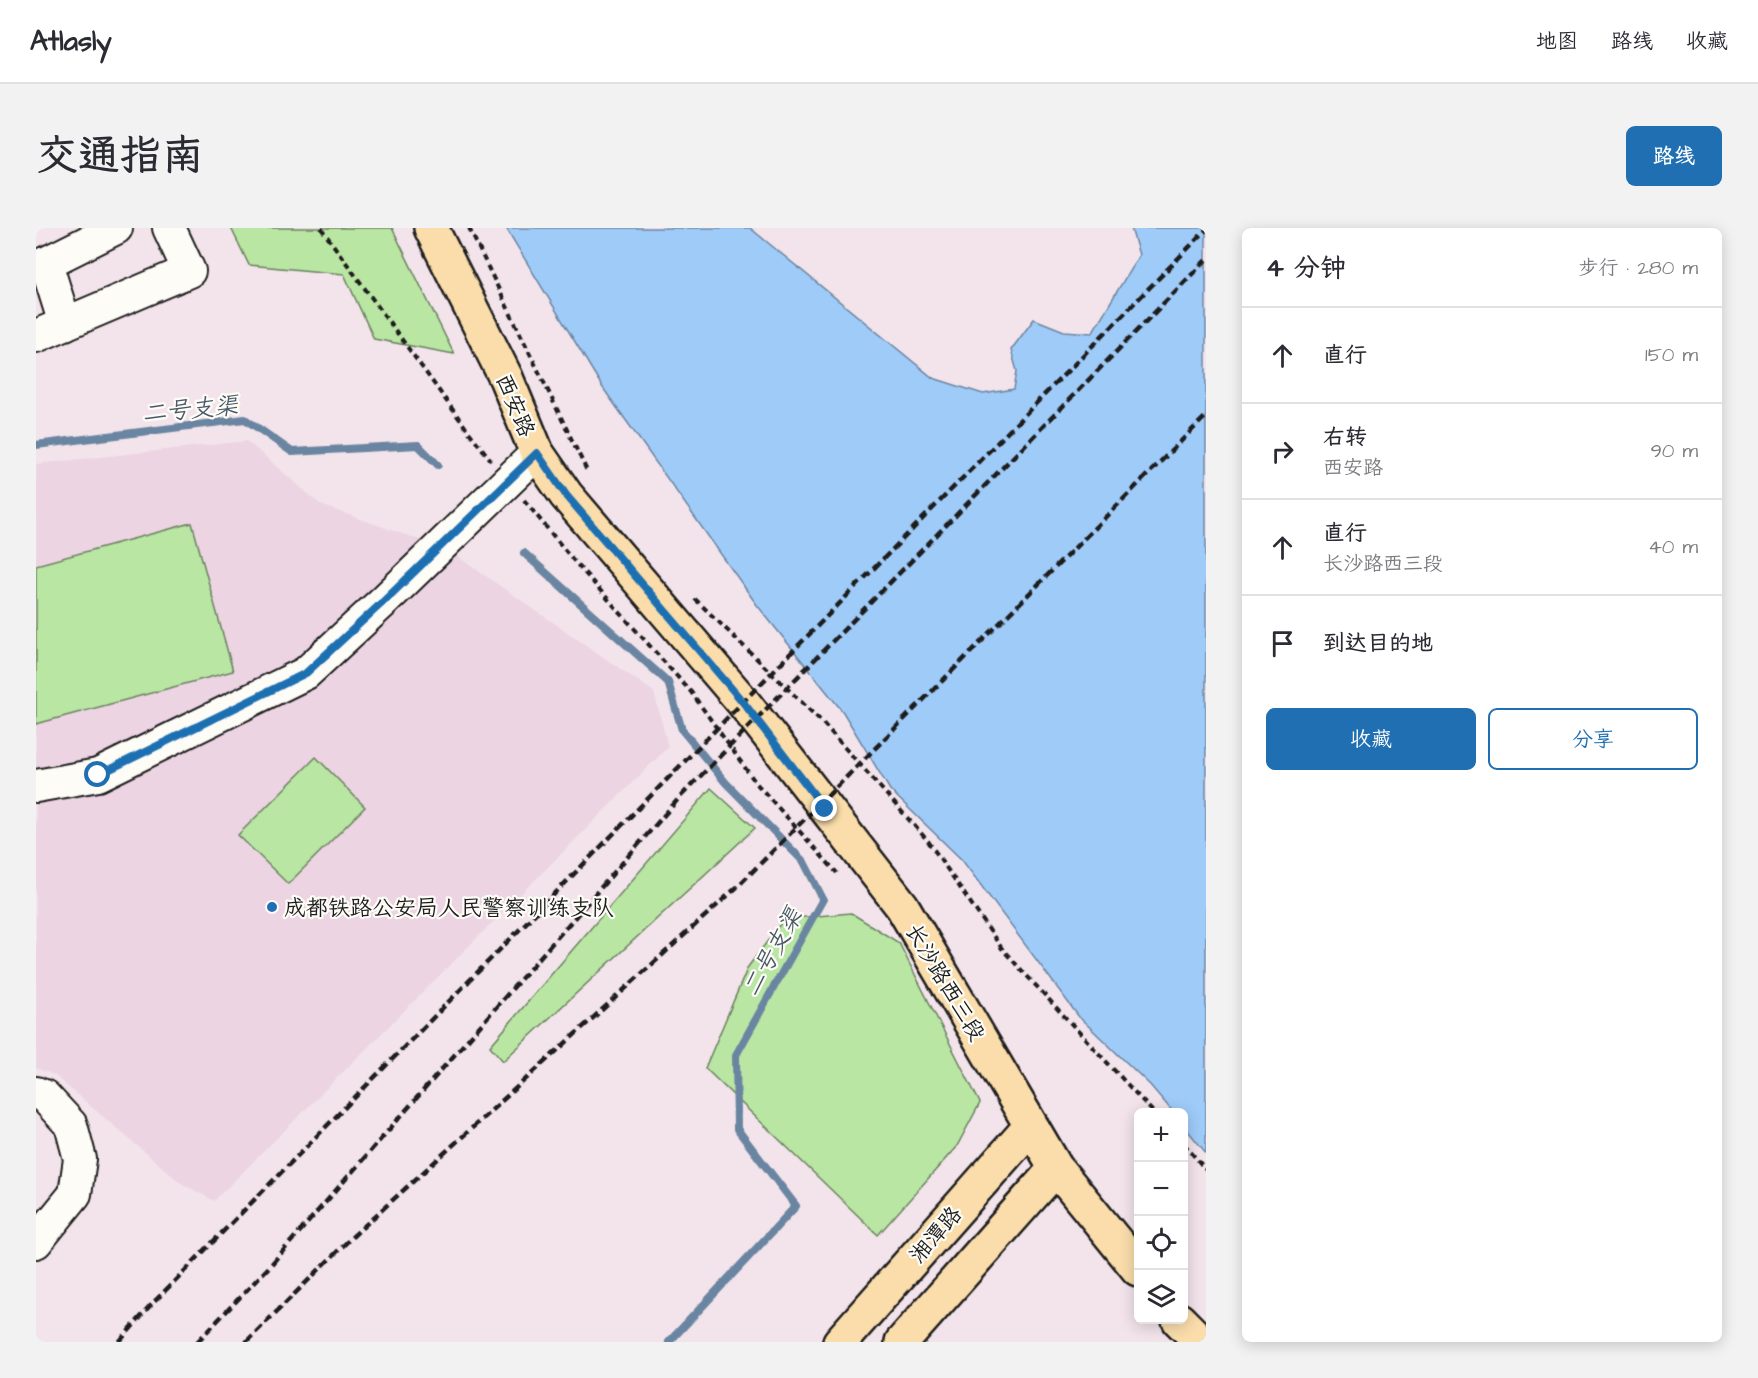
<!DOCTYPE html>
<html lang="zh">
<head>
<meta charset="utf-8">
<style>
  :root { --surface:#fff; --page:#f2f2f3; --text:#2b2b33; --muted:#7c7c81; --line:#e1e1e2; --accent:#1f6fb2 }
  body { margin:0; font-family:"Architects Daughter","LXGW WenKai TC",sans-serif; background:var(--page); color:var(--text) }
  .controls { position:absolute; right:18px; bottom:18px; display:grid; overflow:hidden; border-radius:9px; box-shadow:0 3px 15px #0003 }
  .controls button { width:54px; height:54px; display:grid; place-items:center; padding:0; border:0; border-bottom:2px solid var(--line); background:var(--surface); color:var(--text); font:30px sans-serif }
  .stop { position:absolute; width:18px; height:18px; margin:-14px; border:4px solid #1f6fb2; border-radius:50%; background:#fff }
  .stop.end { background:#1f6fb2; border-color:#fff; box-shadow:0 2px 6px #0008 }
  .list { margin:0; padding:0; list-style:none }
  h2 { display:flex; justify-content:space-between; align-items:center; height:78px; margin:0; padding:0 24px; font-size:26px }
  h2 small { font-size:20px; font-weight:400; color:var(--muted) }
  .list li { display:grid; grid-template-columns:39px 1fr auto; gap:18px; align-items:center; box-sizing:border-box; height:96px; padding:0 24px; border-top:2px solid var(--line) }
  .list b { display:block; font-size:22px; white-space:nowrap }
  .list p { margin:0; font-size:20px; white-space:nowrap; color:var(--muted) }
  .list em { font-size:20px; font-style:normal; color:var(--muted) }
  .actions { display:flex; gap:12px; padding:18px 24px }
  .actions a { flex:1; padding:14px 0; border:2px solid var(--accent); border-radius:9px; text-align:center; font-size:21px; color:var(--accent) }
  .actions .main { background:var(--accent); color:#fff }
  .icon { flex:none; width:33px; height:33px; fill:none; stroke:currentColor; stroke-width:2; stroke-linecap:round; stroke-linejoin:round }
  .map { position:relative; flex:none; width:1170px; height:1114px; overflow:hidden; border-radius:9px }
  header { display:flex; align-items:center; gap:36px; box-sizing:border-box; height:84px; padding:0 30px; background:var(--surface); border-bottom:2px solid var(--line) }
  header strong { font-size:28px }
  nav { display:flex; gap:33px; margin-inline-start:auto; font-size:21px }
  .intro { display:flex; align-items:center; justify-content:space-between; box-sizing:border-box; height:144px; padding:0 36px }
  h1 { margin:0; font-size:42px }
  .button { padding:15px 27px; border-radius:9px; background:var(--accent); color:#fff; font-size:21px; font-weight:700 }
  main { display:flex; gap:36px; padding:0 36px }
  aside { flex:1; background:var(--surface); border-radius:9px; box-shadow:0 3px 15px #0003 }
  .map>svg:first-child { display:block }
</style>
</head>
<body>
<header>
<strong>Atlasly</strong>
<nav><a>地图</a><a>路线</a><a>收藏</a></nav>
</header>
<div class="intro"><h1>交通指南</h1><a class="button">路线</a></div>
<main>
<div class="map">
<svg width="1170" height="1114" viewBox="0 0 1170 1114">
  <rect width="100%" height="100%" fill="#f3e4eb"/>
  <filter id="ink" filterUnits="userSpaceOnUse"><feTurbulence type="fractalNoise" baseFrequency=".0167" numOctaves="2"/><feDisplacementMap in="SourceGraphic" scale="12" xChannelSelector="R" yChannelSelector="G"/><feConvolveMatrix kernelMatrix="1 2 1 2 8 2 1 2 1" color-interpolation-filters="sRGB"/></filter>
  <g filter="url(#ink)">
    <!-- built -->
    <path fill="#ecd4e2" d="M211,213L285,277L412,322L618,464L632,519L178,973L145,955L18,847L0,840V236Z"/>
    <!-- green -->
    <path fill="#b9e6a3" stroke="#6a8160" stroke-width="1.5" d="M195,0H356L418,126L338,111L308,46L213,37Z
      M156,295L197,443L0,496V337Z
      M280,529L329,579L252,656L202,607Z
      M675,560L719,600L467,833L454,818Z
      M815,685L863,715L944,875L921,918L842,1007L669,840L712,739L748,691Z"/>
    <!-- water -->
    <path fill="#9fcbf9" stroke="#6b85a1" stroke-width="1.5" d="M470,0H714L897,150L947,166L978,161L981,143L975,122L998,91L1028,103L1056,105L1103,27L1095,0H1170V925L1148,898V884H1137L1114,857L1043,789L926,632L854,562L807,484L721,377L567,160Z"/>
    <g fill="none" stroke-linecap="round" stroke-linejoin="round">
      <!-- stream -->
      <path stroke="#6b85a1" stroke-width="8" d="M0,217L209,191L256,224L382,217L402,237
        M488,325L632,454L646,502L690,555L768,634L787,671L700,827L701,901L760,978L633,1114"/>
      <defs>
        <path id="minor" d="M29,96L10,35L80,0
          M0,108L153,43L133,0
          M0,558L62,547L270,445L349,372L501,225
          M0,865L8,868L35,897L44,931L39,966L0,1014"/>
        <path id="major" d="M395,0L470,150L501,225L530,267L707,474L866,678L1020,940L1102,1041
          M1143,1092L1165,1114
          M804,1114L995,898
          M866,1114L1020,940"/>
      </defs>
      <!-- minor casing -->
      <use href="#minor" stroke="#1c1c1c" stroke-width="36"/>
      <!-- major casing -->
      <use href="#major" stroke="#1c1c1c" stroke-width="38"/>
      <!-- path -->
      <path stroke="#1c1c1c" stroke-width="4" stroke-dasharray="6 4.5" stroke-linecap="butt" d="M285,0L433,204L455,232
        M433,0L552,245
        M488,272L538,333L655,464L720,555L801,645
        M659,371L785,493L892,613L967,722L1117,884
        M1148,916L1170,942"/>
      <!-- minor -->
      <use href="#minor" stroke="#fdfcf7" stroke-width="32"/>
      <!-- major -->
      <use href="#major" stroke="#faddab" stroke-width="33"/>
      <!-- rail -->
      <path stroke="#1c1c1c" stroke-width="4.5" stroke-dasharray="9 4.5" stroke-linecap="butt" d="M83,1114L118,1074L1170,2
        M161,1114L232,1040L644,569L1170,32
        M210,1114L316,1009L700,660L1170,188"/>
    </g>
  </g>
  <g fill="none" stroke-linecap="round" stroke-linejoin="round" filter="url(#ink)">
    <!-- route -->
    <path stroke="#1f6fb2" stroke-width="8" d="M62,547L270,445L349,372L501,225L530,267L707,474L789,581"/>
  </g>
  <!-- markers -->
  <circle fill="#1f6fb2" stroke="#fdfcf7" stroke-width="2" cx="236" cy="679" r="6"/>
  <g text-anchor="middle" stroke-width="4.5" stroke-linejoin="round" paint-order="stroke">
    <!-- street labels -->
    <g font-size="22" fill="#1c1c1c" stroke="#fdfcf7">
      <text transform="translate(480 177) rotate(67)" y="8">西安路</text>
      <text transform="translate(910 754) rotate(59)" y="8">长沙路西三段</text>
      <text transform="translate(899 1006) rotate(-49)" y="8">湘潭路</text>
    </g>
    <!-- poi labels -->
    <g font-size="22" fill="#1c1c1c" stroke="#fdfcf7" text-anchor="start">
      <text x="248" y="687">成都铁路公安局人民警察训练支队</text>
    </g>
    <!-- water labels -->
    <g font-size="24" font-style="italic" fill="#4a5969" stroke="#fdfcf7">
      <text transform="translate(154 181) rotate(-5)" y="8">二号支渠</text>
      <text transform="translate(736 724) rotate(-61)" y="8">二号支渠</text>
    </g>
  </g>
</svg>
<div class="controls">
<button>+</button>
<button>−</button>
<button><svg class="icon" aria-label="locate" viewBox="0 0 24 24"><circle cx="12" cy="12" r="6"/><path d="M12 2v4M12 18v4M2 12h4M18 12h4"/></svg></button>
<button><svg class="icon" aria-label="layers" viewBox="0 0 24 24"><path d="M12 4l9 5-9 5-9-5zM3 14l9 5 9-5"/></svg></button>
</div>
<div class="stop" style="left:62px;top:547px"></div>
<div class="stop end" style="left:789px;top:581px"></div>
</div>
<aside>
<h2>4 分钟<small>步行 · 280 m</small></h2>
<ul class="list">
<li><svg class="icon" aria-label="ahead" viewBox="0 0 24 24"><path d="M12 20V5M6 11l6-6 6 6"/></svg><div><b>直行</b></div><em>150 m</em></li>
<li><svg class="icon" aria-label="right" viewBox="0 0 24 24"><path d="M7 20v-9h11M14 6l5 5-5 5"/></svg><div><b>右转</b><p>西安路</p></div><em>90 m</em></li>
<li><svg class="icon" aria-label="ahead" viewBox="0 0 24 24"><path d="M12 20V5M6 11l6-6 6 6"/></svg><div><b>直行</b><p>长沙路西三段</p></div><em>40 m</em></li>
<li><svg class="icon" aria-label="arrive" viewBox="0 0 24 24"><path d="M6 21V4h12l-3 4 3 4H6"/></svg><div><b>到达目的地</b></div></li>
</ul>
<div class="actions"><a class="main">收藏</a><a>分享</a></div>
</aside>
</main>
</body>
</html>
